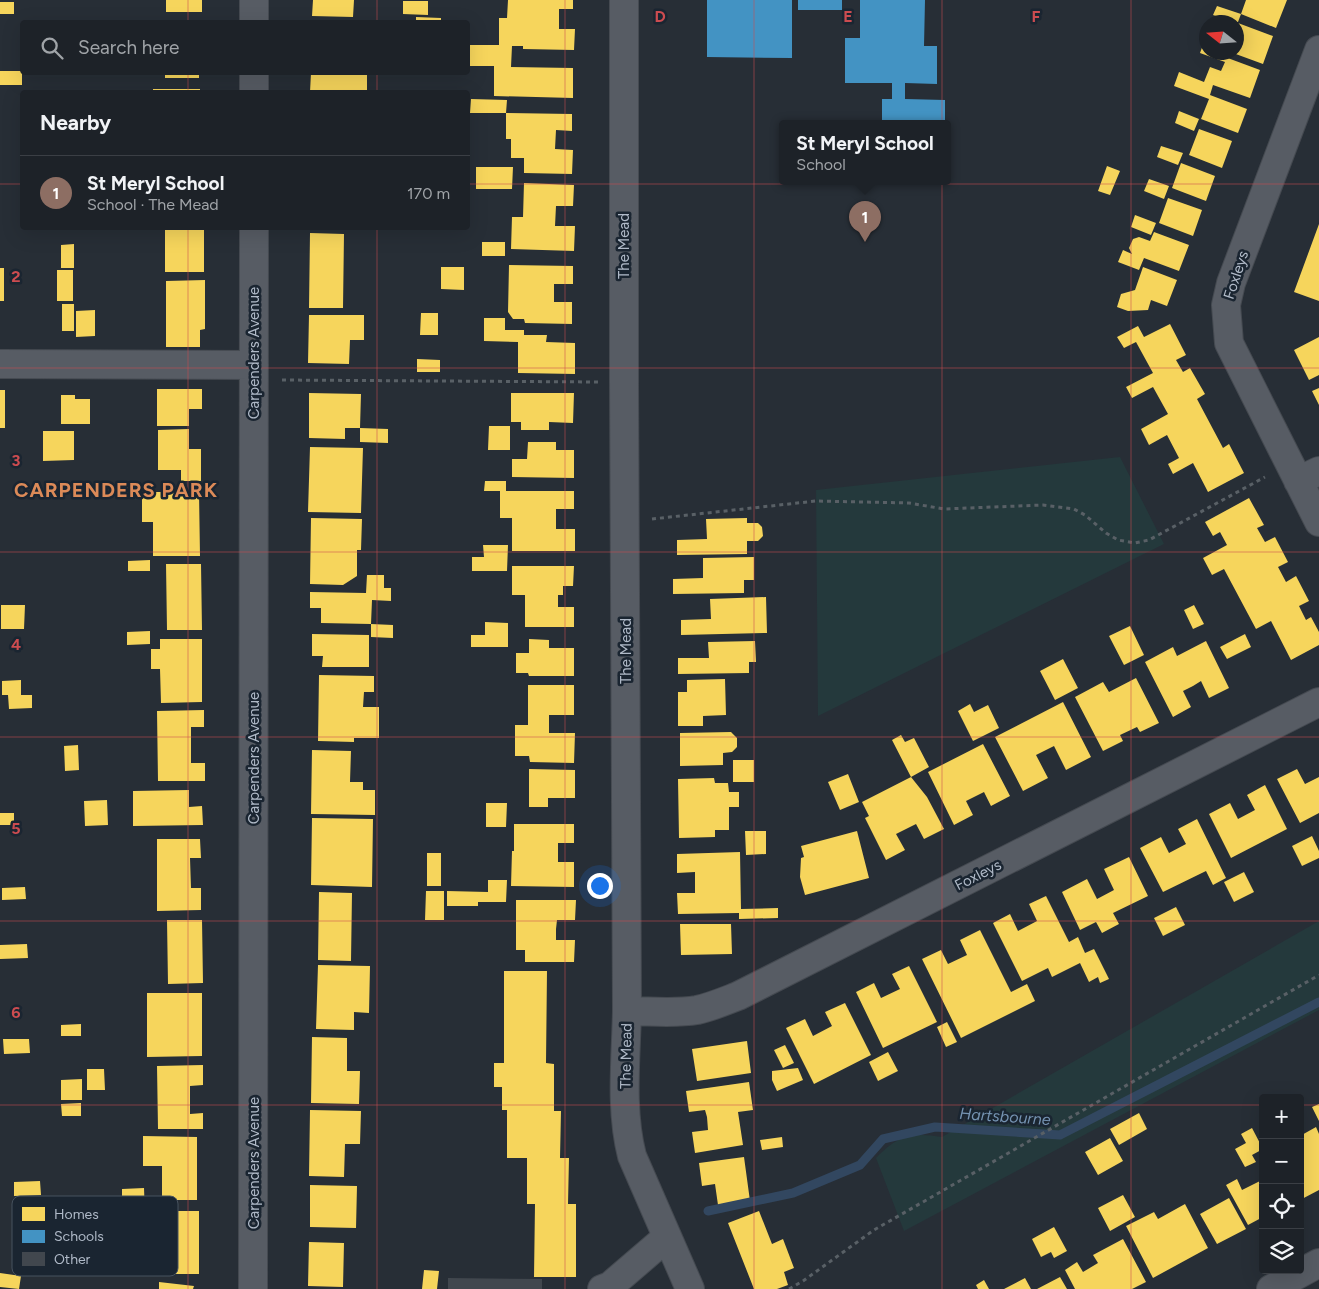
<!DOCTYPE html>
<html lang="en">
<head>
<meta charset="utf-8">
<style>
  :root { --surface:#1d2228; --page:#2a2f34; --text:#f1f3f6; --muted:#a0a4a8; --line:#3b3f45; --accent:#2563eb }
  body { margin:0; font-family:Figtree,sans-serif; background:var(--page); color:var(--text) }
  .controls { position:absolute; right:15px; bottom:15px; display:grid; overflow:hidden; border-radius:5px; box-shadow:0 5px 20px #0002 }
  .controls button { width:45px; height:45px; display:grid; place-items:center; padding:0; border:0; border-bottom:1px solid var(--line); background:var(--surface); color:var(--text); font:25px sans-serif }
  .compass { position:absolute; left:1199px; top:15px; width:45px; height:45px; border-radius:50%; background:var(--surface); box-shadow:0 5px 20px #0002; rotate:287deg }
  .you { position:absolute; left:599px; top:885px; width:18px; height:18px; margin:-12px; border:4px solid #fff; border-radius:50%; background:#1a73e8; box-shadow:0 0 0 8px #1a73e833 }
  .badge { display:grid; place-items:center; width:32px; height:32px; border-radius:50%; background:var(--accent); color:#fff; font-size:16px; font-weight:700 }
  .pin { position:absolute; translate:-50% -41px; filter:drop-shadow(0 1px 2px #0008) }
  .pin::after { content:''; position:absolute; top:26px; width:18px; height:15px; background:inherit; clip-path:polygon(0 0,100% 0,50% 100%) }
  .popup { position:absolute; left:779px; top:120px; width:172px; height:65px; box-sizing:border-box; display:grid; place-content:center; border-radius:5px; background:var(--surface); filter:drop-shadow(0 1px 4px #0005); font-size:16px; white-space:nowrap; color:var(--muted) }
  .popup b { font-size:19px; color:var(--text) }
  .popup::after { content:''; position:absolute; left:50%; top:100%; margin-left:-10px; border:10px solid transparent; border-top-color:var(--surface) }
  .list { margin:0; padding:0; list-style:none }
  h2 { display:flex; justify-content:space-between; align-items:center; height:65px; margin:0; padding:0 20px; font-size:21px }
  h2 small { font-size:16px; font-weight:400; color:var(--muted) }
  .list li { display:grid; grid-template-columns:32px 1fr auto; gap:15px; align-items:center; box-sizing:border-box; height:75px; padding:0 20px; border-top:1px solid var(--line) }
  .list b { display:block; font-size:19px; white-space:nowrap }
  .list p { margin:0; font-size:16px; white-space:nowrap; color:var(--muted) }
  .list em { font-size:16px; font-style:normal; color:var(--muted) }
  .icon { flex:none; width:28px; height:28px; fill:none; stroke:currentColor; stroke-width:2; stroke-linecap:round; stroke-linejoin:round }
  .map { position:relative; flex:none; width:1319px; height:1289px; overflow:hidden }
  .search { position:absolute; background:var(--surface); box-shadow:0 5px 20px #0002; left:20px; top:20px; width:450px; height:55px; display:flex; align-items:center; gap:12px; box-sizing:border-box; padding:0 18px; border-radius:5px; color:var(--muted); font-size:19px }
  .panel { position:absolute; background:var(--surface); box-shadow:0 5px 20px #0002; left:20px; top:90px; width:450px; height:140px; border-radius:5px }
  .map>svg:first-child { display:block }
</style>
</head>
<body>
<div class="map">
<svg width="1319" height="1289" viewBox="0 0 1319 1289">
  <rect width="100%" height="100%" fill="#272e36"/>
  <!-- green -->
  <path fill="#24393c" d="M1120,457L1164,544L818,716L816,490Z
    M1319,921V1010L904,1231L876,1158C898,1135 911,1132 942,1137Z"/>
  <!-- homes -->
  <path fill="#f6d55c" d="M166,0H202V12H166Z
    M313,0H354L353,17L312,16Z
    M508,0H573V9H559V29H575L574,50L523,49V46H512L511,67L573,68V98L494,96V66H468V45H499V18H507Z
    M1246,0H1287L1276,28L1241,14Z
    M403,1H428V15L403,14Z
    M0,2H14V14H0Z
    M1217,6L1241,14L1238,22H1233L1213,15Z
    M416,17L441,18V22H416Z
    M1238,23L1273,36L1263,64L1233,53L1236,52V27Z
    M1204,42L1206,43V52H1227L1225,57L1260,70L1250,98L1213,85L1210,95L1247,109L1238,133L1201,119L1209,99L1174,86L1179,72L1204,82L1210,67L1221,71L1225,62L1200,53Z
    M0,71H22V85H0Z
    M165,72H199V78H165Z
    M320,72H367V92H310L311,73Z
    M153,89H200V92H153Z
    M471,99L507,100L506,113H470Z
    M1179,111L1199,119L1194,131L1175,123Z
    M506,113L572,114V131L556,130L555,149L573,150L572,174L524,173V158H511V139H506Z
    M1199,129L1232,141L1222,168L1189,155Z
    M1161,146L1183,153L1178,165L1157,157Z
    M1181,163L1215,176L1206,201L1172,188Z
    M1107,166L1120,171L1110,195L1098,191Z
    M476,167H513L512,189H476Z
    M1149,179L1169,186L1164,199L1144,191Z
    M524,183L574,185L573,206H556L555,226H575L574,251L511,249L512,217H523Z
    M1168,198L1202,210L1193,236L1159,223Z
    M1135,215L1156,223L1151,235L1131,227Z
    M1319,224V301L1294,292Z
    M165,228H204V272H165Z
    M1154,232L1189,245L1179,271L1144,258L1139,270L1118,262L1123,250L1132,254L1129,248L1133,239L1139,237L1150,241Z
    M310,233L344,234L343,308H309Z
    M482,242H505V256H482Z
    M74,244V268H61V245Z
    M509,265L573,266V284H554V302H572V324L525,323L524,319H513L508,312Z
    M441,267H464V290L441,289Z
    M1143,267L1177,280L1167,306L1151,300L1148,310L1128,311L1117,307L1121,294L1135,290Z
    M0,268H4V301H0Z
    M57,270H73V301H57Z
    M205,280V329L200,330V347H166V281Z
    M62,304H74V331H62Z
    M95,310V336L76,337V311Z
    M421,313H438V335H420Z
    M309,315H364V340H350L349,364L308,363Z
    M484,318H505V330H524V335H547L546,342L575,343V374L518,373V342L484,341Z
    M1170,324L1186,355L1176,360L1183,372L1190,368L1205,394L1197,399L1223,448L1229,444L1244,473L1208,492L1193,463L1173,474L1168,464L1179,458L1167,435L1149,445L1141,429L1168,414L1153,387L1132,398L1126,387L1153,373L1136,342L1124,348L1117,337L1138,326L1144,337Z
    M1319,337V375L1309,380L1294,350Z
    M417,359L440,360V372H417Z
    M1319,388V405L1312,391Z
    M157,389H202V409H189V426H157Z
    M0,390H5V428H0Z
    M309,393L361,394L360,428H345V439L309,438Z
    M511,393H574L573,423L549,422V430H521V422H511Z
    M61,395H75V399H90V424H61Z
    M489,426H510V450H488Z
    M360,428L388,429V443L360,442Z
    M189,429V449H201V481H181V470H158V430Z
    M43,431H74V460L43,461Z
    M528,442H556V450H574V478L512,477V459H527Z
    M310,447L363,448L361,513L308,512Z
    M485,481H506V491H574V509H556V529H575V551H512V518H500V491H484Z
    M135,484V496H120V485Z
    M142,492H199L200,556H153V522H142Z
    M1249,498L1264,525L1257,528L1265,542L1275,537L1288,562L1278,567L1286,582L1296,576L1309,601L1299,606L1306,620L1311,617L1319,632V645L1291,660L1271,621L1256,629L1224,569L1212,575L1203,558L1227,545L1220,532L1213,536L1205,522Z
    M311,518L362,519L361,550H357V576L343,585L310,584Z
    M747,518V523H758L762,527L763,536L758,541H747V554L677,555V540L707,539L706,519Z
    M483,545H508L507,571H472V557H484Z
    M754,557V580H744V593L673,594V579L703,578V558Z
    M150,560V571H128V561Z
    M166,564H201L202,630H167Z
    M512,566H574L573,586H563V595H558V607H574V627H525V595H512Z
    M367,575H384V588H391V601L372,600L371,624L321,623V608H310V592L366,593Z
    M766,597L767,633L681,635V620L711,619L710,599Z
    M1,605H25L24,629H1Z
    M1194,605L1204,624L1193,629L1184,610Z
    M485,622L508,623V647H471V635H485Z
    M371,624L393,625V638L371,637Z
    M1130,626L1144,655L1124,665L1109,636Z
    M150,631V644L127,645V632Z
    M312,634L369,635V667H322L323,656H312Z
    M1245,634L1251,647L1227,659L1220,647Z
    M160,639H202V702L161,703L160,669H151V649H160Z
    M529,639L549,640V648H574V676H529L528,673H516V653H529Z
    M755,641L756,662H749V673L678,674V658H709L708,642Z
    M1206,641L1229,688L1209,698L1201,681L1193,686L1183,691L1191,707L1173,717L1145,662L1173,647L1177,656Z
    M1063,659L1078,688L1055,700L1040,671Z
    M319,675L374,676V692H364L363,707H379V738H354V742L318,741Z
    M1136,678L1159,723L1140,732L1137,727L1120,735L1123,741L1103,751L1075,697L1103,682L1109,692Z
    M725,679L726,715L703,716V726H678V692H687V680Z
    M21,680V695H32V708L9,709L8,695H2V681Z
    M528,685H574V715H549V733H575L574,763L530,762L529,756H515V725H528Z
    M1063,702L1091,757L1066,770L1054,746L1036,755L1048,778L1023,791L995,737Z
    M970,704L974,712L988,705L999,728L973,741L958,711Z
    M204,710V727H191V763H205V781H158L157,711Z
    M731,732L737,738V747L732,752L723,753V765L680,766V733Z
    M901,735L905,742L914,738L929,767L911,777L892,740Z
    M983,744L1010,796L991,806L984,792L966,801L973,815L954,825L928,772Z
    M78,745L79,770L65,771L64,746Z
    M312,750L351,751L350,782H363V790H375V815L311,814Z
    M733,760H754V782H733Z
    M529,769L575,770V798H548V807H529Z
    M1297,769L1305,784L1319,777V813L1300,823L1277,779Z
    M848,774L859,802L840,810L828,782Z
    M911,777L927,797L944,829L924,839L916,824L896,834L905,850L886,860L865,818L869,816L862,802Z
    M714,778L715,783H728L729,792H739V807H729V830H715V837L679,838L678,779Z
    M1265,785L1287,829L1231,858L1209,814L1230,803L1238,819L1255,810L1247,795Z
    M189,790V807L202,806L203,825L133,826V791Z
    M107,800L108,825L85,826L84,801Z
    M486,803H507L506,827H486Z
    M0,813H14V825H0Z
    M312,818L373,819L372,887L311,885Z
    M1197,819L1226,878L1213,885L1206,871L1163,892L1140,848L1161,837L1169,853L1186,844L1178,829Z
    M514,824H574V843H558V862H574V887L511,886L512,851H514Z
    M745,831H766V854L746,855Z
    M857,831L869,878L805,895L800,877L801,858L804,857L801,846Z
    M1312,836L1319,851V858L1302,866L1292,846Z
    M157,839H200L201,858H190L191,888H201V910L157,911Z
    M740,852L741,909L778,908V918L739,919V913L678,914L677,893H695V872L677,873V854Z
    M427,853H441V886H427Z
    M1129,857L1148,896L1113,913L1119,924L1102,933L1096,922L1080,930L1062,892L1087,879L1097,899L1114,890L1104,869Z
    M1244,872L1254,892L1234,902L1224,882Z
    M488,880H507L506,902H478V906H447V891L488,892Z
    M25,887L26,899L2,900V888Z
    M426,891H444V920H425Z
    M319,892L352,893L351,961L318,960Z
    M1046,896L1069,942L1078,937L1085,953L1094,949L1109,979L1100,983L1098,977L1089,982L1080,963L1052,977L1048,968L1022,981L993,923L1010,914L1018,931L1037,921L1029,904Z
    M516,900H576L575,920H557L556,929V940H575L574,962H525V950H516Z
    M1176,907L1185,925L1163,936L1154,918Z
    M167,920H202L203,983L168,984Z
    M680,924H731L732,954L681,955Z
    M980,930L1011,992L1027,984L1035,1001L961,1038L922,959L941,950L948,964L967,955L960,940Z
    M27,944L28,958L0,959V945Z
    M318,965L370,966L369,1013L354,1012V1030L316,1029Z
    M909,966L937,1022L883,1048L856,992L874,983L881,998L900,989L892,974Z
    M504,971H547L546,1063L554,1064V1111H561L560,1158H569L568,1204H576V1277H534L535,1204H527V1158H507V1110H502V1087H494V1063H504Z
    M147,993H202V1056L147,1057Z
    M845,1003L871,1055L814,1084L786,1028L805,1019L813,1036L832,1026L825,1012Z
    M947,1022L957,1042L946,1047L937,1027Z
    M81,1024V1036H61V1025Z
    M312,1037L347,1038V1071H360L359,1104L311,1103Z
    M3,1039H29L30,1053L4,1054Z
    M747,1041L751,1073L697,1081L692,1049Z
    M785,1045L794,1063L783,1068L774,1050Z
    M888,1052L898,1071L878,1081L869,1062Z
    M203,1065V1085L190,1086V1114L203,1113V1129H158L157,1066Z
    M798,1068L803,1080L777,1091L772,1080V1071Z
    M87,1069H104L105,1090H87Z
    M82,1079V1100H61V1080Z
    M749,1082L753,1110L738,1112L743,1145L695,1153L692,1132L708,1130L707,1117L705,1110L689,1112L686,1091Z
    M81,1103V1116H62L61,1104Z
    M1319,1104V1121L1312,1107Z
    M310,1110L361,1111L360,1144H345L344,1177L309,1176Z
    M1139,1113L1147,1129L1119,1145L1110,1129Z
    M1316,1127L1319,1134V1190L1300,1200V1136Z
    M1252,1128L1263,1149L1252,1155L1256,1162L1245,1167L1235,1149L1246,1143L1241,1134Z
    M143,1136L197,1137V1200H162V1166H143Z
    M782,1137L783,1147L762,1150L760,1140Z
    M1110,1138L1123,1161L1098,1175L1085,1152Z
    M744,1157L750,1201L718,1205L715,1184L702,1186L699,1163Z
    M1237,1179L1242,1190L1262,1180L1263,1182V1217L1248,1225L1226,1185Z
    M40,1181L41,1195L14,1196V1182Z
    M310,1185L357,1186L356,1228L310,1227Z
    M144,1188L145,1216L118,1217V1203H122V1189Z
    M1123,1195L1135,1217L1110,1231L1098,1208Z
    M1229,1198L1246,1229L1217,1244L1200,1214Z
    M1185,1204L1208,1248L1153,1278L1126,1226L1154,1212L1158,1219Z
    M168,1211H199V1274H164V1239H168Z
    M759,1211L772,1244L783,1239L794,1268L784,1272L788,1285L777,1289H754L728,1223Z
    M1054,1227L1067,1251L1054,1258L1051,1252L1041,1257L1032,1239Z
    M1123,1239L1146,1282L1132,1289H1075L1065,1270L1077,1262L1083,1272L1098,1263L1093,1255Z
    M309,1242L344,1243L343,1287L308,1286Z
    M424,1270L439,1271L437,1289H422Z
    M0,1273L21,1276L19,1289L0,1287Z
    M1060,1277L1067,1289H1037Z
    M1025,1278L1031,1289H1004Z
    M984,1280L989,1289H978L976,1285Z
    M159,1282L194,1286L193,1289H159Z"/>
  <!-- schools -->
  <path fill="#4393c3" d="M707,0H792V58L707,57Z
    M798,0H842V10H798Z
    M860,0H925L924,46H937V84L905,83V99L945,100V123H882V99H892V83H845V38H860Z"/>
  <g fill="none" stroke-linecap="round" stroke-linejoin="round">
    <!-- stream -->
    <path stroke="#324760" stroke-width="9" d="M708,1211L793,1193L860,1165L883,1139L935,1127L1060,1135L1319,1002"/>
  </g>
  <!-- building -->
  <path fill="#41474e" d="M448,1278L542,1279V1289H448Z"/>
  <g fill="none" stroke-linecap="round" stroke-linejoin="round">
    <defs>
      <path id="minor" d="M254,0V22
        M624,0V382L627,1011C626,1059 620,1109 632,1156L690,1289
        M1319,50L1231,283L1226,305L1229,343L1319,522
        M254,72V92
        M0,364L254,365
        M1298,481L1319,471
        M627,1011C650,1011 674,1014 697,1010C711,1007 725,1001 738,996L1319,702
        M253,1289L254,228
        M602,1289L610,1286L667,1237
        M1271,1289L1319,1263"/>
    </defs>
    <!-- minor casing -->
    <use href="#minor" stroke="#454a51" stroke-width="30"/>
    <!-- path -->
    <path stroke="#596066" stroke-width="3" stroke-dasharray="4 4" stroke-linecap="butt" d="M282,380L598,382
      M652,519L816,501L909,503L944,509L1043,505L1074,509L1085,515L1106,533L1118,540L1135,543L1149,540L1265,477
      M789,1289L803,1281L874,1230L1319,975"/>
    <!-- minor -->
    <use href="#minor" stroke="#575c64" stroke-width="28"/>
  </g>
  <!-- grid -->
  <path fill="none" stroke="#cc4c50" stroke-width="1" stroke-opacity="0.55" d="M188,0V22M377,0V22M565,0V1289M754,0V1289M942,0V1289M1131,0V1289M188,72V92M377,72V92M0,184H22M468,184H1319M188,228V1289M377,228V1289M0,368H1319M0,552H1319M0,737H1319M0,921H1319M0,1105H1263M1300,1105H1319"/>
  <g text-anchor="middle" stroke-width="5" stroke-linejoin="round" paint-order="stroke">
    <!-- street labels -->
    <g font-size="15" fill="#b0bac8" stroke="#1a2531">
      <text transform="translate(624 246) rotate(-90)" y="5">The Mead</text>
      <text transform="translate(1236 275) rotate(-72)" y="5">Foxleys</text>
      <text transform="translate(254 353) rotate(-90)" y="5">Carpenders Avenue</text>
      <text transform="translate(626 651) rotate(-90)" y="5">The Mead</text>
      <text transform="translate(254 758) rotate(-90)" y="5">Carpenders Avenue</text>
      <text transform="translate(978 875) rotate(-27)" y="5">Foxleys</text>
      <text transform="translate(626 1056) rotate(-89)" y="5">The Mead</text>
      <text transform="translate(254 1163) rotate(-90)" y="5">Carpenders Avenue</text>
    </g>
    <!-- water labels -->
    <g font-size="16" font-style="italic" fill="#7593b2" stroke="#1a2531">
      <text transform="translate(1005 1116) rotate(4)" y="6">Hartsbourne</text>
    </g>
    <!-- district labels -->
    <g font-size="20" font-weight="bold" letter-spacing="1" fill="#db8a58" stroke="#1a2531">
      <text x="116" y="497">CARPENDERS PARK</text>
    </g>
  </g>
  <!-- legend -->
  <rect x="12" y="1196" width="166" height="80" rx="8" fill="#1a2531" stroke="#47525e" stroke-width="1"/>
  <rect x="22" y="1207" width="23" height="14" fill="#f6d55c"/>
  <rect x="22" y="1230" width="23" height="13" fill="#4393c3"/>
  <rect x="22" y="1252" width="23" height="14" fill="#41474e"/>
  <g font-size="14" fill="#b0bac8">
    <text x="54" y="1219">Homes</text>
    <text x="54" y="1241">Schools</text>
    <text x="54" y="1264">Other</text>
  </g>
  <g font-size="16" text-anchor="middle" font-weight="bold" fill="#cc4c50" stroke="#1a2531" stroke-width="5" stroke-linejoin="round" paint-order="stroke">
    <text x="660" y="22">D</text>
    <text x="848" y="22">E</text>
    <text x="1036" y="22">F</text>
    <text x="16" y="282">2</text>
    <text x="16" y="466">3</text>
    <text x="16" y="650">4</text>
    <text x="16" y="834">5</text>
    <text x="16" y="1018">6</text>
  </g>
</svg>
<div class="controls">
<button>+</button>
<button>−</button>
<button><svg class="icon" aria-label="locate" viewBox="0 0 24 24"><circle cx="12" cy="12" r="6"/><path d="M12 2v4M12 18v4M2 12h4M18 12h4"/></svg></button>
<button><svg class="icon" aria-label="layers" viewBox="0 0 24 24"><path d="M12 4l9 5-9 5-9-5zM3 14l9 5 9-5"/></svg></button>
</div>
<svg class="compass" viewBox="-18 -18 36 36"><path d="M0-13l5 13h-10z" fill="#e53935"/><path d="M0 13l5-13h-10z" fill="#a0a4a8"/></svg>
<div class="you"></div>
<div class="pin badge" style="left:865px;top:242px;background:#8d6e63">1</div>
<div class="popup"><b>St Meryl School</b>School</div>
<div class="search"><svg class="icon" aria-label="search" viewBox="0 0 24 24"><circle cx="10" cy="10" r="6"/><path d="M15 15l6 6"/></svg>Search here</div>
<section class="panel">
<h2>Nearby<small></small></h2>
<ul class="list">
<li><span class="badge" style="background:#8d6e63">1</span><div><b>St Meryl School</b><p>School · The Mead</p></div><em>170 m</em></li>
</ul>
</section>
</div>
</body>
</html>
